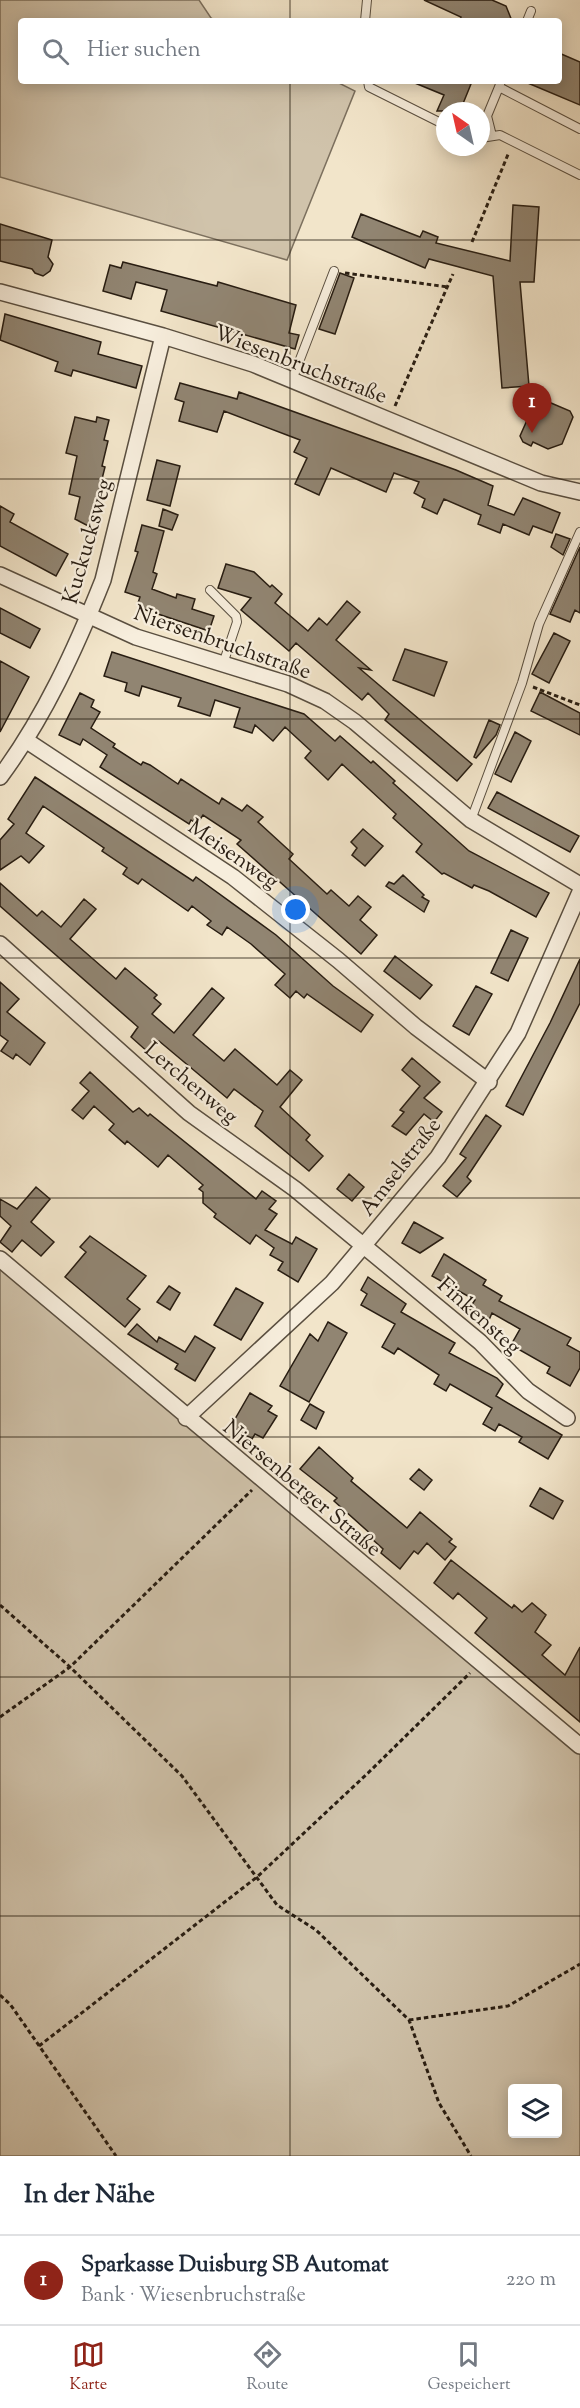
<!DOCTYPE html>
<html lang="de">
<head>
<meta charset="utf-8">
<style>
  :root { --surface:#fff; --page:#f2f2f3; --text:#1f2937; --muted:#747a83; --line:#e0e1e3; --accent:#8f2418 }
  body { margin:0; font-family:"Sorts Mill Goudy",serif; background:var(--page); color:var(--text) }
  .controls { position:absolute; right:18px; bottom:18px; display:grid; overflow:hidden; border-radius:6px; box-shadow:0 3px 15px #0003 }
  .controls button { width:54px; height:54px; display:grid; place-items:center; padding:0; border:0; border-bottom:2px solid var(--line); background:var(--surface); color:var(--text); font:30px sans-serif }
  .compass { position:absolute; left:436px; top:102px; width:54px; height:54px; border-radius:50%; background:var(--surface); box-shadow:0 3px 15px #0003; rotate:326deg }
  .you { position:absolute; left:296px; top:910px; width:21px; height:21px; margin:-15px; border:4px solid #fff; border-radius:50%; background:#1a73e8; box-shadow:0 0 0 9px #1a73e833 }
  .badge { display:grid; place-items:center; width:39px; height:39px; border-radius:50%; background:var(--accent); color:#fff; font-size:20px; font-weight:700 }
  .pin { position:absolute; translate:-50% -50px; filter:drop-shadow(0 2px 3px #0008) }
  .pin::after { content:''; position:absolute; top:32px; width:21px; height:18px; background:inherit; clip-path:polygon(0 0,100% 0,50% 100%) }
  .list { margin:0; padding:0; list-style:none }
  h2 { display:flex; justify-content:space-between; align-items:center; height:78px; margin:0; padding:0 24px; font-size:26px }
  h2 small { font-size:20px; font-weight:400; color:var(--muted) }
  .list li { display:grid; grid-template-columns:39px 1fr auto; gap:18px; align-items:center; box-sizing:border-box; height:90px; padding:0 24px; border-top:2px solid var(--line) }
  .list b { display:block; font-size:22px; white-space:nowrap }
  .list p { margin:0; font-size:20px; white-space:nowrap; color:var(--muted) }
  .list em { font-size:20px; font-style:normal; color:var(--muted) }
  .icon { flex:none; width:33px; height:33px; fill:none; stroke:currentColor; stroke-width:2; stroke-linecap:round; stroke-linejoin:round }
  .map { position:relative; flex:none; width:580px; height:2156px; overflow:hidden }
  .search { position:absolute; background:var(--surface); box-shadow:0 3px 15px #0003; left:18px; right:18px; top:18px; height:66px; display:flex; align-items:center; gap:15px; box-sizing:border-box; padding:0 21px; border-radius:6px; color:var(--muted); font-size:22px }
  .sheet { height:168px; background:var(--surface) }
  nav { display:flex; justify-content:space-around; align-items:center; box-sizing:border-box; height:84px; border-top:2px solid var(--line); background:var(--surface); font-size:16px; color:var(--muted) }
  nav a { display:grid; justify-items:center; gap:3px }
  nav .on { color:var(--accent) }
  .map>svg:first-child { display:block }
</style>
</head>
<body>
<div class="map">
<svg width="580" height="2156" viewBox="0 0 580 2156">
  <rect width="100%" height="100%" fill="#f2e5ca"/>
  <filter id="stains"><feTurbulence type="fractalNoise" baseFrequency=".00333" numOctaves="4"/><feColorMatrix values="0 0 0 0 .2 0 0 0 0 .09 0 0 0 0 .02 0 0 0 .5 -.17"/></filter>
  <radialGradient id="worn" r=".72"><stop offset=".6" stop-color="#630" stop-opacity="0"/><stop offset="1" stop-color="#630" stop-opacity=".3"/></radialGradient>
  <!-- green -->
  <path fill="#d0c3ab" stroke="#7c705e" stroke-width="1.5" fill-rule="evenodd" d="M0,0H199L211,18L216,21H21V81H335L355,91L287,260L0,177Z
    M0,1258L580,1753V2156H0ZM512,2088H558V2134H512Z"/>
  <!-- building -->
  <path fill="#918572" stroke="#281d12" stroke-width="1.5" d="M424,0H492L506,6L512,21H459L461,17Z
    M559,53L580,62V105L523,81H559Z
    M410,81H464L471,84L460,111H437L444,95Z
    M513,205L539,207L534,282H520L529,386L502,388L493,276L429,259L425,268L352,237L361,214L420,237L423,231L438,237L436,243L510,261Z
    M0,224L52,240L48,257L53,264L50,271L43,276L35,273L32,269L0,261Z
    M123,262L217,286L218,282L296,305L289,333L299,335L295,349L161,311L167,290L136,282L131,299L103,291L110,265L121,268Z
    M340,273L354,278L335,334L319,329Z
    M5,314L101,342L98,354L142,366L136,388L73,370L71,376L55,371L58,362L0,340Z
    M180,383L237,399L239,392L456,470L493,486L488,505L514,515L523,498L560,513L552,533L533,526L529,535L503,524L500,533L478,524L481,515L444,499L437,514L422,507L425,499L414,493L419,482L394,473L386,492L331,468L319,495L295,484L307,458L294,452L300,440L224,411L217,432L179,421L184,402L175,399Z
    M551,403L570,411L573,417L562,444L548,449L533,442L531,446L523,442L520,436L528,418L542,413L545,406Z
    M75,417L96,422L97,417L109,420L104,440L108,441L102,466L105,467L90,527L75,519L80,497L69,494L77,456L66,453Z
    M157,460L180,466L170,506L147,500Z
    M0,506L14,514L10,522L68,554L56,576L0,546Z
    M163,509L178,515L172,530L159,526Z
    M142,525L164,531L153,572L157,574L152,589L176,598L177,594L195,599L192,609L214,616L209,631L143,609L138,603L140,597L125,592L138,552L135,551Z
    M556,534L570,539L563,555L551,547Z
    M580,547V613L575,610L570,622L550,614Z
    M226,564L254,572L270,587L272,585L282,594L275,603L308,631L319,618L327,625L347,601L360,612L336,640L371,670L359,668L472,764L457,781L385,720L389,714L368,693L362,700L296,643L289,651L241,610L251,598L218,588Z
    M0,608L40,629L30,648L0,633Z
    M554,633L570,641L549,683L532,674Z
    M405,649L447,662L434,696L393,680Z
    M112,652L304,714L335,741L340,736L371,763L373,761L395,781L393,783L469,851L549,893L536,917L489,891L474,885L472,888L444,873L442,874L416,852L422,844L393,818L396,814L342,764L328,780L305,758L311,751L285,727L273,741L255,725L252,733L234,727L240,708L215,700L210,716L178,706L181,698L142,686L139,696L125,691L127,683L104,676Z
    M0,661L29,677L0,732Z
    M540,692L580,713V735L531,711Z
    M80,693L94,700L91,707L100,712L91,728L115,744L113,747L141,765L143,762L150,765L178,784L181,779L219,804L222,798L242,811L247,805L263,817L258,822L293,854L289,859L327,894L331,890L349,906L358,896L371,907L360,920L377,935L361,954L237,844L241,840L203,815L197,824L191,820L189,824L100,767L107,755L83,739L80,745L59,735Z
    M489,720L500,725L496,735L476,758L474,757Z
    M515,732L531,741L511,782L495,774Z
    M35,777L193,881L196,877L276,935L333,986L373,1015L361,1032L307,994L304,998L296,991L290,998L275,985L285,974L251,944L227,927L222,935L207,925L211,921L192,906L188,911L142,879L138,884L130,879L123,874L127,868L102,851L104,848L43,806L26,833L44,846L29,863L21,856L0,870V840L14,824L8,819Z
    M497,792L579,836L570,852L488,808Z
    M363,829L383,846L365,866L352,855L357,848L351,842Z
    M403,875L424,895L422,897L429,901L424,912L386,886L389,882L394,884Z
    M0,883L37,916L42,911L61,927L84,899L96,909L70,939L116,979L125,968L157,995L154,998L161,1004L152,1014L174,1033L212,988L224,998L193,1035L224,1061L235,1049L277,1085L290,1070L302,1080L280,1107L310,1135L306,1140L323,1156L309,1171L255,1126L263,1111L234,1089L227,1098L159,1041L149,1053L131,1037L138,1027L0,906Z
    M511,930L528,938L508,981L491,973Z
    M395,956L432,985L420,999L384,971Z
    M580,959V1003L523,1115L506,1106L550,1023Z
    M0,982L19,999L7,1012L45,1043L30,1065L16,1054L13,1059L1,1051L8,1041L0,1035Z
    M476,986L492,994L469,1035L453,1026Z
    M412,1058L440,1082L424,1098L442,1112L434,1122L424,1114L406,1135L392,1126L404,1112L400,1110L420,1086L402,1070Z
    M90,1072L133,1112L139,1108L148,1116L150,1114L256,1199L262,1191L276,1201L269,1209L277,1214L265,1230L292,1244L296,1237L317,1249L298,1282L278,1270L283,1262L270,1255L274,1248L256,1235L250,1244L214,1217L216,1214L203,1203V1192L199,1189L203,1185L168,1155L158,1167L127,1141L125,1144L109,1130L114,1124L94,1106L83,1119L72,1110L89,1091L80,1083Z
    M486,1115L501,1126L467,1177L471,1181L457,1197L443,1186L466,1158L460,1154Z
    M349,1174L364,1187L352,1201L337,1189Z
    M36,1187L50,1199L31,1222L54,1242L41,1256L22,1240L12,1252L0,1242L11,1226L0,1216V1199L17,1209Z
    M414,1222L443,1238L420,1253L402,1243Z
    M90,1236L146,1276L127,1299L140,1309L125,1327L65,1277L86,1252L80,1247Z
    M444,1254L486,1280L483,1285L502,1296L499,1301L571,1338L567,1345L580,1352V1368L570,1386L547,1373L550,1367L511,1345L520,1329L492,1313L489,1320L469,1309L475,1300L432,1276Z
    M368,1277L406,1304L401,1312L455,1343L449,1353L497,1378L503,1384L496,1396L562,1435L548,1459L519,1442L522,1437L499,1424L495,1431L483,1424L492,1408L450,1384L446,1391L434,1384L439,1375L398,1348L394,1354L382,1347L395,1324L361,1305L367,1294L361,1290Z
    M169,1286L180,1293L170,1310L157,1302Z
    M236,1288L263,1303L241,1340L214,1325Z
    M328,1322L347,1333L309,1402L280,1386L310,1334L318,1341Z
    M137,1324L157,1342L159,1337L185,1352L195,1336L215,1348L195,1381L175,1369L178,1364L128,1334Z
    M250,1393L272,1406L268,1411L277,1416L263,1438L255,1434L252,1439L231,1426Z
    M310,1404L324,1412L316,1429L301,1420Z
    M319,1447L353,1478L351,1481L407,1528L420,1512L452,1539L449,1542L456,1547L445,1560L427,1543L418,1554L414,1551L400,1569L381,1553L383,1549L371,1538L373,1536L334,1501L337,1498L300,1469Z
    M419,1469L432,1480L424,1490L410,1479Z
    M540,1488L563,1501L553,1519L530,1506Z
    M451,1560L512,1608L514,1605L522,1612L532,1603L546,1615L535,1632L551,1645L542,1655L565,1675L580,1647V1722L475,1633L487,1618L458,1593L453,1599L434,1583Z"/>
  <g fill="none" stroke-linecap="round" stroke-linejoin="round">
    <defs>
      <path id="service" d="M365,21L367,0
        M527,21L531,11
        M368,81L369,87L445,125
        M501,81L499,87L580,129
        M492,136L487,116L499,87
        M481,138L500,135L580,175
        M292,380L334,271
        M210,590L236,616L237,622L223,664
        M471,820L522,683L539,624L580,532"/>
      <path id="minor" d="M0,292L163,336L253,364L541,483L580,492
        M0,575L136,637L288,684L325,701L355,722L471,820L580,885
        M27,741L233,877L338,960L416,1027L489,1082
        M0,777C44,718 76,648 103,580L163,336
        M0,944L189,1113L295,1189L480,1342L528,1391L567,1418
        M0,1259L580,1746
        M186,1418L332,1283L438,1157L518,1033L580,892"/>
    </defs>
    <!-- service casing -->
    <use href="#service" stroke="#5a4f40" stroke-width="10"/>
    <!-- minor casing -->
    <use href="#minor" stroke="#5a4f40" stroke-width="18"/>
    <!-- path -->
    <path stroke="#281d12" stroke-width="3" stroke-dasharray="4.5 3" stroke-linecap="butt" d="M472,242L509,152
      M345,273L448,287
      M395,406L453,274
      M533,687L580,705
      M0,1605L70,1667L182,1776L277,1905L316,1930L409,2020L439,2103L471,2156
      M0,1717L70,1667L252,1490
      M0,1995L10,2004L116,2156
      M409,2020L508,2006L580,1964
      M39,2046L257,1877L368,1773L470,1673"/>
    <!-- service -->
    <use href="#service" stroke="#f7eedd" stroke-width="8"/>
    <!-- minor -->
    <use href="#minor" stroke="#f7eedd" stroke-width="15"/>
  </g>
  <!-- grid -->
  <path fill="none" stroke="#281d12" stroke-width="1.5" stroke-opacity="0.55" d="M290,0V21M290,81V2156M0,240H580M0,479H580M0,719H580M0,958H580M0,1198H580M0,1437H580M0,1677H580M0,1916H580"/>
  <g text-anchor="middle" stroke-width="4.5" stroke-linejoin="round" paint-order="stroke">
    <!-- street labels -->
    <g font-size="22" fill="#281d12" stroke="#f7eedd">
      <text transform="translate(301 363) rotate(21)" y="8">Wiesenbruchstraße</text>
      <text transform="translate(86 541) rotate(-74)" y="8">Kuckucksweg</text>
      <text transform="translate(223 641) rotate(19)" y="8">Niersenbruchstraße</text>
      <text transform="translate(234 853) rotate(35)" y="8">Meisenweg</text>
      <text transform="translate(192 1082) rotate(40)" y="8">Lerchenweg</text>
      <text transform="translate(399 1166) rotate(-52)" y="8">Amselstraße</text>
      <text transform="translate(480 1315) rotate(42)" y="8">Finkensteg</text>
      <text transform="translate(303 1487) rotate(40)" y="8">Niersenberger Straße</text>
    </g>
  </g>
  <rect width="100%" height="100%" filter="url(#stains)"/>
  <rect width="100%" height="100%" fill="url(#worn)"/>
</svg>
<div class="controls">
<button><svg class="icon" aria-label="layers" viewBox="0 0 24 24"><path d="M12 4l9 5-9 5-9-5zM3 14l9 5 9-5"/></svg></button>
</div>
<svg class="compass" viewBox="-18 -18 36 36"><path d="M0-13l5 13h-10z" fill="#e53935"/><path d="M0 13l5-13h-10z" fill="#747a83"/></svg>
<div class="you"></div>
<div class="pin badge" style="left:532px;top:433px">1</div>
<div class="search"><svg class="icon" aria-label="search" viewBox="0 0 24 24"><circle cx="10" cy="10" r="6"/><path d="M15 15l6 6"/></svg>Hier suchen</div>
</div>
<section class="sheet">
<h2>In der Nähe<small></small></h2>
<ul class="list">
<li><span class="badge">1</span><div><b>Sparkasse Duisburg SB Automat</b><p>Bank · Wiesenbruchstraße</p></div><em>220 m</em></li>
</ul>
</section>
<nav>
<a class="on"><svg class="icon" aria-label="map" viewBox="0 0 24 24"><path d="M3 6l6-2 6 2 6-2v14l-6 2-6-2-6 2zM9 4v14M15 6v14"/></svg>Karte</a>
<a><svg class="icon" aria-label="directions" viewBox="0 0 24 24"><path d="M12 3l9 9-9 9-9-9zM9 14v-3h6M13 9l2 2-2 2"/></svg>Route</a>
<a><svg class="icon" aria-label="saved" viewBox="0 0 24 24"><path d="M7 4h10v16l-5-4-5 4z"/></svg>Gespeichert</a>
</nav>
</body>
</html>
